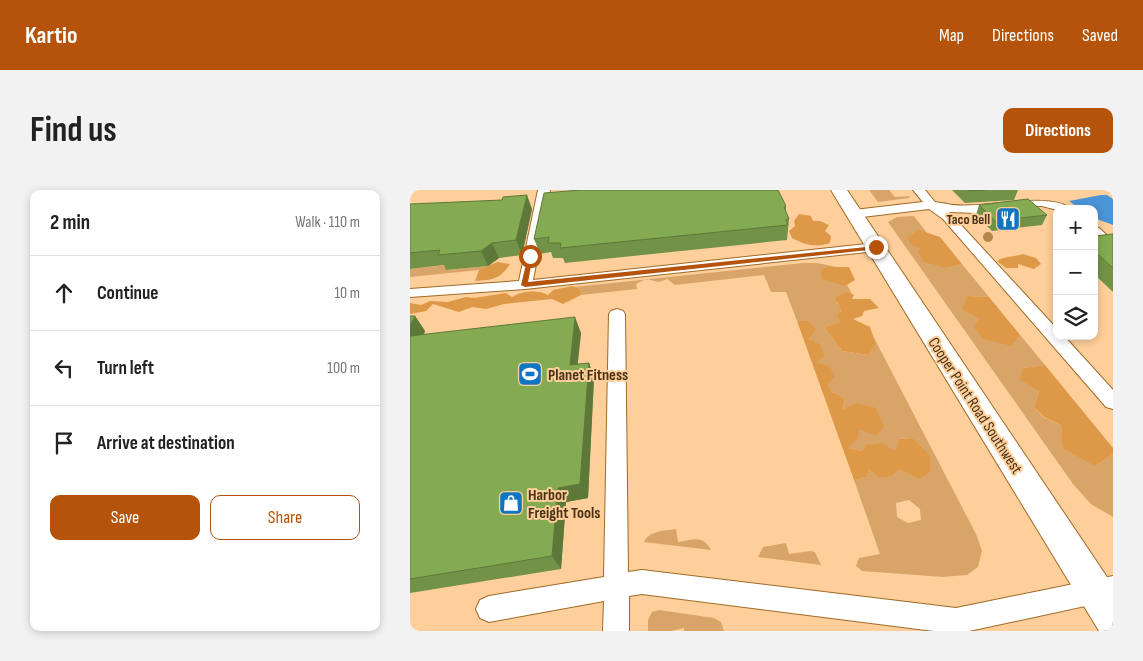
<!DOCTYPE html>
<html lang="en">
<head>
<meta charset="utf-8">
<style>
  :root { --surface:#fff; --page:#f2f2f2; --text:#222; --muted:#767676; --line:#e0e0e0; --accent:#b45309 }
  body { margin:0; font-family:"Sofia Sans Condensed",sans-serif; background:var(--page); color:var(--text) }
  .controls { position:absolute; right:15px; top:15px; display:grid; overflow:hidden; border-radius:10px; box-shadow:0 2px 8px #0003 }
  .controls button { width:45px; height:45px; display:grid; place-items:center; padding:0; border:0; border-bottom:1px solid var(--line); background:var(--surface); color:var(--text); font:25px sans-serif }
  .stop { position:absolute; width:15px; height:15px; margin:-11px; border:4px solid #b45309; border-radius:50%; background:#fff }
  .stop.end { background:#b45309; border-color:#fff; box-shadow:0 1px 5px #0008 }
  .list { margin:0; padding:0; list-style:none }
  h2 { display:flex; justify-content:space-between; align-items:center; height:65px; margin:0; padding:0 20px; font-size:21px }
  h2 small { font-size:16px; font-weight:400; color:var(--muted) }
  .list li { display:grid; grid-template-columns:32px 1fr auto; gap:15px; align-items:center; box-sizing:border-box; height:75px; padding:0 20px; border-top:1px solid var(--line) }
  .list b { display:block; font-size:19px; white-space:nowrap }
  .list em { font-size:16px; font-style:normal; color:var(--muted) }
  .actions { display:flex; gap:10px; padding:15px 20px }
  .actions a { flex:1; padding:11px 0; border:1px solid var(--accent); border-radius:10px; text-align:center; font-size:18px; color:var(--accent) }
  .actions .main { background:var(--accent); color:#fff }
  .icon { flex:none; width:28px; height:28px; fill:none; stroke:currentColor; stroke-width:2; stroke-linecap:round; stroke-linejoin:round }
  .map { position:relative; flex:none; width:703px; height:441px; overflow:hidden; border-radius:10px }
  header { display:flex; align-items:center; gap:30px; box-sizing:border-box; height:70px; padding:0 25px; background:var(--accent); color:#fff }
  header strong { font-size:24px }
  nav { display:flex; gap:28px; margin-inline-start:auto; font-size:18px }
  .intro { display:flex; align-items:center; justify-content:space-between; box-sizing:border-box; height:120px; padding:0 30px }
  h1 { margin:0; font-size:35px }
  .button { padding:12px 22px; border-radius:10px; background:var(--accent); color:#fff; font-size:18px; font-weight:700 }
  main { display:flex; gap:30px; padding:0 30px }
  aside { flex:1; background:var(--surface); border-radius:10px; box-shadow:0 2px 8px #0003 }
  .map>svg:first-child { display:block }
</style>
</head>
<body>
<header>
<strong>Kartio</strong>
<nav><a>Map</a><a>Directions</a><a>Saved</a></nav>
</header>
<div class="intro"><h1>Find us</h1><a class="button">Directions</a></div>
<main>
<aside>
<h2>2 min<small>Walk · 110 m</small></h2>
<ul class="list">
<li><svg class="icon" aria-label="ahead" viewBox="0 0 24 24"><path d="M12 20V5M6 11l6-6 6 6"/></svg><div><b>Continue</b></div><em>10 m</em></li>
<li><svg class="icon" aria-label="left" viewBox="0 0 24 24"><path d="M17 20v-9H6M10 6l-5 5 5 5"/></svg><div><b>Turn left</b></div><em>100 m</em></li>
<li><svg class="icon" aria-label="arrive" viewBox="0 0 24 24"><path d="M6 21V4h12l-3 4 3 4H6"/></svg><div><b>Arrive at destination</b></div></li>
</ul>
<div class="actions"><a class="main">Save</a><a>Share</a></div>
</aside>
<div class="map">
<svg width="703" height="441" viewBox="0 0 703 441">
  <rect width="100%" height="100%" fill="#fecf9b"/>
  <!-- green -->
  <path fill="#d9a468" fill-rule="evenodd" d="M459,0H479L485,7L500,6L499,8L468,12Z
    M504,26L517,43L509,41L511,58L537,78L552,74L579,107L558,106L570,129L602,156L610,145L635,175L614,178L629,201L624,217L633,227L652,236L651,247L685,276L703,264V327L681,314L663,294L478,32L487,27Z
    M393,73H407L427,77H417L435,96L437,95L442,104L438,102L424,110C432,115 431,124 431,132L414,137L432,161L457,165L466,154L462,144L566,344L572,361L568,377L557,385L533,387L452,381L446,376L449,368L470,364L444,290L457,287L459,278L482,286L490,279L502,248L489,249L486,261H453L438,258L433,221L435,208C431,206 425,204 421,201C405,184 400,154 398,131H387L376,102H361L354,85L265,95L257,89L249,92L236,89L226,94L227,99L171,105L170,99L164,97ZM499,310L510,319L511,330L498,333L487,327L486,313Z
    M38,75L37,80L78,76L69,80L0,87V79Z
    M266,339L268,352C282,350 293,344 301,360L234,352C240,340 254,341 266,339Z
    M376,353L379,364L400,361L405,362L411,375L348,367L353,357Z
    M249,420L304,428L311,432L314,441H274V438L261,441H238V430L242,422Z"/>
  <!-- forest -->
  <path fill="#dd9948" d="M389,24L401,26L403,31H410L419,35L415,41L421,46L420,53C405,58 396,55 382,48L379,41L385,36L384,31Z
    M509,40L530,47L552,74L537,78L514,72L508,61L511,58L503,56L497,48Z
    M613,64L626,68L631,74L624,79L608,74V78H596L587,71C596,66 604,67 613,64Z
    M87,72L100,74C90,89 83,90 65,91L69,80Z
    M417,77H439L445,90L435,96L412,89L410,80Z
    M162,96L170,99L171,105L153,114L142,109L94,114L76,119L62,117L49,122L23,114L16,121L0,124V113L11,115L20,111L38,112L56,107L64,108L96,103L102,107C111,101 128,99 138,105L143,100Z
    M438,102L444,105L442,109H460L469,118L454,121L452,126L443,129L460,137L466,154L458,165L432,161L414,137L430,132L427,125L431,122L428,113L424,110L431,104Z
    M558,106L579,107L610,145L602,156L573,149L564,137L570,129L552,119Z
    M387,131H398L406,139L399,149L411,155L414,166L406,172L420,177L425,187L417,194L422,202L435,208L433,220L446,213L466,218L474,236L466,246L449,239L448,248L438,258L453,261L456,255L472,253L485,261L489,249L502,248L520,265V282L509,289L490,279L482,286L469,288L459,279L457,287L444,290Z
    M635,175L703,258V264L685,276L654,259L651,247L652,236L634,227L624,217L629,201L609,189L614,178Z"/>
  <!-- water -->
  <path fill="#4a94d8" d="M691,5H697L703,9V35L684,28V19H670L659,11Z"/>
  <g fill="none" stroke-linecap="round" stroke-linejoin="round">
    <defs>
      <path id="lane" d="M128,0H140L123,90L466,53L473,57L466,61L115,99L0,107V99L109,91Z
        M503,0H515C518,3 522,9 525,12C528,13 534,13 537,14C568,21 640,0 661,19L647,20L632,16H619L566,23L539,22L647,139V146H654L703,200V219L696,217L533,29L519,19L444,28L438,24L444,20L513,12Z
        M684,37L689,38L700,48L698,51L693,52L684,48Z
        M207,119L213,121L215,124L218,382L232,380L546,418L703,386V410L559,441H524L232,404L219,406V441H193L194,411L79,432L70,428L66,419L70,410L79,406L194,387L199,124L201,121Z"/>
      <path id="secondary" d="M421,0H437L703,396V441H689Z"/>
    </defs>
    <!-- lane casing -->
    <use href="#lane" stroke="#a06a26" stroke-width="2"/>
    <!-- secondary casing -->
    <use href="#secondary" stroke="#a06a26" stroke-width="2"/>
    <!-- lane -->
    <use href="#lane" fill="#fff" fill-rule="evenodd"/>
    <!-- secondary -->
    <use href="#secondary" fill="#fff" fill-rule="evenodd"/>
  </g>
  <!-- trees -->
  <circle fill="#b5874e" cx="578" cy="47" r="5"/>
  <!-- wall -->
  <path fill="#729347" d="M542,0H608L604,10L555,13Z
    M0,14L122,19L112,65L89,68L78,76L36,80L34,75L0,79Z
    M569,15L637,25L632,35L582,41L566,25Z
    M376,16V22L379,29L377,50L155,73L153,68H143L141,62L130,64L124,49Z
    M703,44V102L684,84V46Z
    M0,126H5L15,141L14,144L171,143L167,174L179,173L184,188L178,308L156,312L151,379L0,403Z"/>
  <!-- shaded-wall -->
  <path fill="#5d7839" d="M117,5L122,19L112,65L106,50Z
    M82,53L89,68L78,76L71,61Z
    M5,126L15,141L7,162L0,152V136Z
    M165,127L171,143L166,191L160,175Z
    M179,173L184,188L178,308L156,312L151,379L142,366L148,298Z"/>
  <!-- building -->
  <path fill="#85ab52" stroke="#5d7839" d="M171,0H368L376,16L374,17L379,29L376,30L378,35L150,58L151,53H138L139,47L124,49L134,3Z
    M558,0H575L559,1Z
    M117,5L106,50L82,53L71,61L28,65L30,60L0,63V14L92,10L93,7Z
    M618,9L637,25L585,31L569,15Z
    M703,44V78L684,61V46Z
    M0,126H5L0,136Z
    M165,127L160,175L179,173L170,294L148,298L142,366L0,389V146Z"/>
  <!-- route -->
  <path fill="#b45309" d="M466,56L468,59L115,97L111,95L118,66L120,64L123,66L118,92Z"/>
  <!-- icons -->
  <defs>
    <symbol id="restaurant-square" viewBox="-11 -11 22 22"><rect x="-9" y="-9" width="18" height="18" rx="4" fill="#1176c1" stroke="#fecf9b"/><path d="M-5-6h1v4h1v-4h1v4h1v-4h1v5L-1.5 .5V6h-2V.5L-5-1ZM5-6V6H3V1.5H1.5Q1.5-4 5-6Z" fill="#fff"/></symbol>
    <symbol id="stadium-square" viewBox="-11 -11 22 22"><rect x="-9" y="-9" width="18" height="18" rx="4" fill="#1176c1" stroke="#fecf9b"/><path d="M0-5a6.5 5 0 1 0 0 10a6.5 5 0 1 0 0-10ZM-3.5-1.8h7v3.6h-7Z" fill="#fff"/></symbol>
    <symbol id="shop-square" viewBox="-11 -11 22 22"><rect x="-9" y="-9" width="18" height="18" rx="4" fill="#1176c1" stroke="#fecf9b"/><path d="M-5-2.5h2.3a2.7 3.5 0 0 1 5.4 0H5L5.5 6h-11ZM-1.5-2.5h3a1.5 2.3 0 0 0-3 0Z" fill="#fff"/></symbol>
  </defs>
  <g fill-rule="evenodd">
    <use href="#restaurant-square" x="584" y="15" width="28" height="28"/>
    <use href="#stadium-square" x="106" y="170" width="28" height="28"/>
    <use href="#shop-square" x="87" y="299" width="28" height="28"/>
  </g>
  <g text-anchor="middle" stroke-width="4" stroke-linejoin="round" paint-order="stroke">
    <!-- far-poi labels -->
    <g font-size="14" font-weight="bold" fill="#4a3217" stroke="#fecf9b" text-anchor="end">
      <text x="580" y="34">Taco Bell</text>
    </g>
    <!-- poi labels -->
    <g font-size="16" font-weight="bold" fill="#4a3217" stroke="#fecf9b" text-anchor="start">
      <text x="138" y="190">Planet Fitness</text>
      <text x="118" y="310">Harbor<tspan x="118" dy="18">Freight Tools</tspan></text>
    </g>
    <!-- street labels -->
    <g font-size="16" fill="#4a3217" stroke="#fecf9b">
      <text transform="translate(566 215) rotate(57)" y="6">Cooper Point Road Southwest</text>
    </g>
  </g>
</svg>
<div class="controls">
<button>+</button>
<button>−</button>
<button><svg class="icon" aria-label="layers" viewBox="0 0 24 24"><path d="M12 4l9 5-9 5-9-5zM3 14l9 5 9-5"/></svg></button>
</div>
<div class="stop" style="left:120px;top:66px"></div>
<div class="stop end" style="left:466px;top:57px"></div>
</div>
</main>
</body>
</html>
